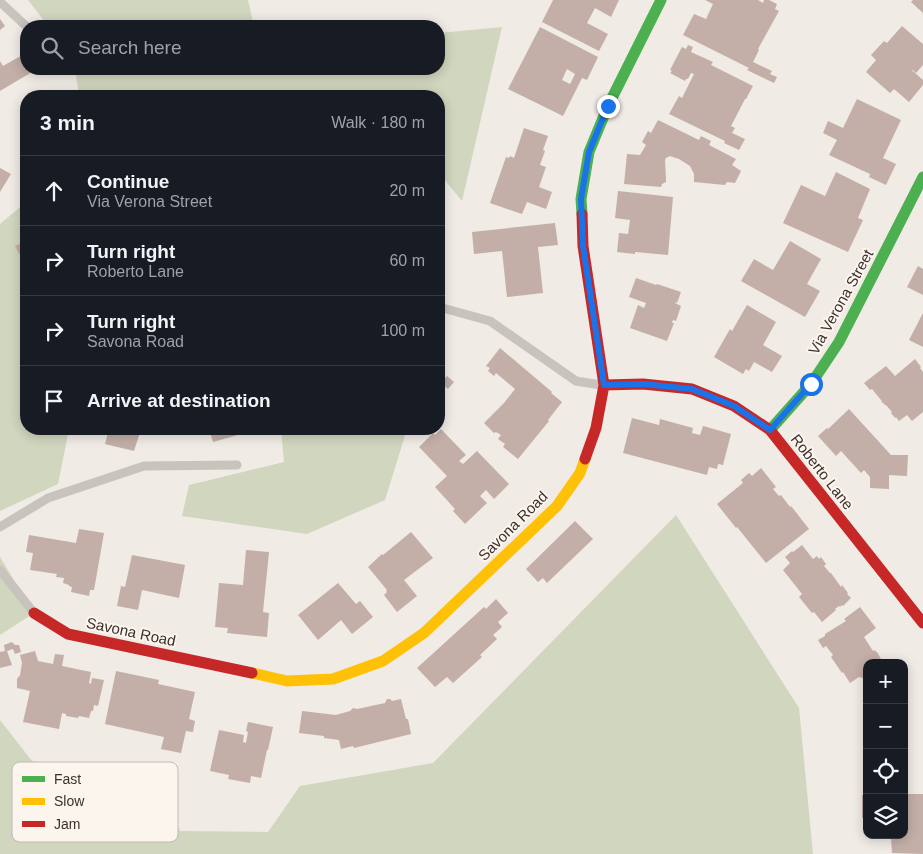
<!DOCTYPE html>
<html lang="en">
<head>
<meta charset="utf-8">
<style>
  :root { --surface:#171b24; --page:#20242c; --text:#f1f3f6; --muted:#9ea1a6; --line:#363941 }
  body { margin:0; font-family:Helvetica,sans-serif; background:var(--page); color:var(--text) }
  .controls { position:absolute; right:15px; bottom:15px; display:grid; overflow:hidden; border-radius:10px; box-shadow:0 2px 12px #0003 }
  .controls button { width:45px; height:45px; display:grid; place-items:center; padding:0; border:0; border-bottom:1px solid var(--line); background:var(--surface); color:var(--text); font:25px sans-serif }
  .stop { position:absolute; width:15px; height:15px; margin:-11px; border:4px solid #1a73e8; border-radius:50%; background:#fff }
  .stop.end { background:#1a73e8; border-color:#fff; box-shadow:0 1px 5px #0008 }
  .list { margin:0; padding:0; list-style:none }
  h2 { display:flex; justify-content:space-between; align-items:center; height:65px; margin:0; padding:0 20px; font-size:21px }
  h2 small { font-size:16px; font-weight:400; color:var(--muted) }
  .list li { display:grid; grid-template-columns:32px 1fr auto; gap:15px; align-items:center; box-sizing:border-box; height:70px; padding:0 20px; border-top:1px solid var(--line) }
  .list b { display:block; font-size:19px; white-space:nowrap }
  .list p { margin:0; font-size:16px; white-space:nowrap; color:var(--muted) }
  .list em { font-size:16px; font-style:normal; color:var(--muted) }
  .icon { flex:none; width:28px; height:28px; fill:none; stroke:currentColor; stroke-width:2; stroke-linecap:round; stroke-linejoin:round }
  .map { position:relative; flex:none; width:923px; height:854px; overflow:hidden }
  .search { position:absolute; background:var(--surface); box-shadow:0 2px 12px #0003; left:20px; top:20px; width:425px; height:55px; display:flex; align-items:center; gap:12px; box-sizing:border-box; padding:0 18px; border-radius:20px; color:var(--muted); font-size:19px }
  .panel { position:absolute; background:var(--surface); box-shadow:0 2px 12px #0003; left:20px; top:90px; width:425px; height:345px; border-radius:20px }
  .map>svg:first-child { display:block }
</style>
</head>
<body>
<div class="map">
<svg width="923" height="854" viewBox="0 0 923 854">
  <rect width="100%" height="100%" fill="#f0ebe5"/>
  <!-- green -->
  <path fill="#d1d6bf" d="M28,0H248L254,26H48Z
    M502,27L462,201L439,173V96H79L75,69H439V33Z
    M26,202V429H69L58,484L0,511V224Z
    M281,429H407L385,500L307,534L182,516L189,485L284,462Z
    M676,515L799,708L813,854H0V720L32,761L167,792L180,831L268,832L300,786L433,763Z
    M0,557L34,613L0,635Z"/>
  <!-- building -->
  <path fill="#c3afa7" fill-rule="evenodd" d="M553,0H619L611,17L595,8L587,23L608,34L599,51L542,22Z
    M705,0H758L763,3L764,0H769L777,4L775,9L779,11L758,49L759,50L753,62L772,71L770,74L777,77L774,83L747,70L749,68L683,35L694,14L706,19L713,4Z
    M913,0H923V13L911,2Z
    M0,19L5,26L0,30Z
    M902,26L923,44V65L916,73L913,70L911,72L913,71L923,80V85L909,102L894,89L890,93L866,72L876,60L871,55L884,41L887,43Z
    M540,27L598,57L587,80L582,78L563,116L508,89ZM567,69L575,74L570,84L562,80Z
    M688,45L693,47L691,52L713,62L711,65L753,86L746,99H745L731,126L735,128L732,133L745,139L739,150L724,143L725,141L669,114L679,96L682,98L694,74L691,73L688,79H686L685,81L670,73L672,71L670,70L682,47L686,49Z
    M26,53V69H37L0,91V61L3,66Z
    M857,99L901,120L883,158L896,164L886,185L869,177L870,174L829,155L837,140L823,133L828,121L843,128Z
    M658,120L699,140L701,136L711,141L709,145L736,159L732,165L741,171L735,183L727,182L725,185L694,182V174L690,166L679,159L670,156L666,158L665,160L666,179V182L662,184L661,187L624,184L627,154L640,155L646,145L642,142L648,131L651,133Z
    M524,128L548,136L543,150L545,151L540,165L546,167L539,187L552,192L546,209L527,202L522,214L490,203L506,157L509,158L510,156L514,158Z
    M0,168L11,174L0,192Z
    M836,172L870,189L858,218L863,220L848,252L783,223L801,185L825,196Z
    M618,191L673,197L668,255L635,252V254L617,252L619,233L628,234L630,220L615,218Z
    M555,223L558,245L538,247L543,293L507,297L502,251L474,254L472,232Z
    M790,241L821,259L807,284L820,291L805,317L741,281L754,259L773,270Z
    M22,243L26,252L19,254L15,246Z
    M918,266L923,269V295L907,287Z
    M636,278L656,285L657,284L681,292L677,303L675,302V303L681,306L676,321L673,320L672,323H674L667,341L630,328L638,305L644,308L646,303L629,297Z
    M747,305L776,322L763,345L782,356L772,372L754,362L749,371L746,369L743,374L714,357L730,329L732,331Z
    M923,313V347L909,340Z
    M500,348L552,392L551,393L562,402L548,420L549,421L518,459L503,447L505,444L498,439L501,435L496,432L494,433L484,423L504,403L515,389L496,373L494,376L488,371L490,368L486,366Z
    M915,359L921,367L920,368L923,372V412L912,421L907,415L899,421L896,417L895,418L891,413L892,412L886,405H885L881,401L882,400H881L872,389L870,390L864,383L886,366L895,376Z
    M447,376L454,382L448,389L441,383Z
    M849,409L891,455H908L907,476L889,475V489L870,488V477L864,470L861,473L841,451L836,456L818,436L827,428L828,429Z
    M632,418L659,425L660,419L693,428L692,433L700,435L703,426L731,434L723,465L718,464L717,469L709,467L707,475L623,453Z
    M109,429H141L134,451L105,444Z
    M209,429H236L238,435L213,442Z
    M441,429L466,455L459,461L463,464L477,451L509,484L494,499L486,490L480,496L487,503L465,524L453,511L455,509L435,487L447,476L419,447L433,433L435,435Z
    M761,468L776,487L773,489L779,496L781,495L790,507L791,506L809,529L766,563L737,527L736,528L717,504L743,483L741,480L749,473L752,476Z
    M575,521L593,539L547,583L543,578L538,582L526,569Z
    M79,529L104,533L94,590H90L89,596L71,592L72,587L69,586V585L63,583L64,578L56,577L57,574L30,570L33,553L26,552L29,535L76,543Z
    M411,532L433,558L404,580L417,596L397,612L384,595L387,592L386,591L387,590L368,567L382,554L383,555Z
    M802,545L813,559L817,556L819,559L821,557L826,564L824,566L830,573H831L841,587L842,585L848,593L847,594L851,598L843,606L842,605L840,607L839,606L835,609L836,610L822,622L814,612L812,613L799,597L802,594L783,570L790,563L785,557L792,551L793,552Z
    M246,550L269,552L263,612L269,613L267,637L227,633L228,628L215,627L219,583L243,585Z
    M132,555L185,565L179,598L142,590L138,610L117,606L121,586L125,587Z
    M338,583L356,604L360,601L373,617L352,634L341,620L318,640L298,615Z
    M496,599L508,613L498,622L502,627L493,635L497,639L480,655L482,657L453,683L447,677L435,687L417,668L484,607L486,609Z
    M860,607L876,628L864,637L873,651L875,650L876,652H877L882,661L883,660L885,663H867V679L859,677L850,683L843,672L842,673L831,657L833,655L826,646L823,648L818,640L825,636V634L846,621L844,619Z
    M12,642L15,645H19L21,652L15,654L13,649L7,651L12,665L0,668V652L5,651L4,645Z
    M35,651L38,661L53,664L55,654L64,655L62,666L91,672L89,683L91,684L92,678L104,680L98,706L94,705L93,711H91L89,718L79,716L78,718L66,716V714L62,713L59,729L23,722L30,691L17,688V679L20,675L22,663L20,655Z
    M116,671L159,680L158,684L195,692L189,719L195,721L193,732L186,731L181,753L161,749L164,737L105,724Z
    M387,699H390L392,701L401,699L406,719H408L411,734L354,748L353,746L341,749L339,740L324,738V736L299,733L302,711L336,715L350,711L353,708L357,709L385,703Z
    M248,722L273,727L268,750H267L261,778L251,776L250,783L228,779L229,775L210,771L219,730L244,735L243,742L246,743L248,732L246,731Z
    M904,794H923V854L892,853L891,838H895V835H904Z
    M862,795H867V818H862Z"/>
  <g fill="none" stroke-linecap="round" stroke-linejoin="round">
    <!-- lane -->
    <path stroke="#c9c3be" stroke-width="9" d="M0,2L26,26
      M439,307L490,321L576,381L601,385
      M0,527L48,498L144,466L237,465
      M0,570L34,613"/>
    <!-- fast -->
    <path stroke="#4caf50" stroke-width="11" d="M582,214L581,199L589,152L608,106L661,0
      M770,430L811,384L839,342L923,177"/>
    <!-- slow -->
    <path stroke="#ffc107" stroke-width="11" d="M252,673L287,681L333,679L383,661L424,633L557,506L580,473L585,459"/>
    <!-- jam -->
    <path stroke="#c62828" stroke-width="11" d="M582,214L583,246L604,385L596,428L585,459
      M604,385L643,384L692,389L734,406L770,430L923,623
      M34,613L68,634L252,673"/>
  </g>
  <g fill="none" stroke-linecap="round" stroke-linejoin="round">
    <!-- route -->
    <path stroke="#1a73e8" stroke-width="6" d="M608,106L589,152L581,199L583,246L604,385L643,384L692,389L734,406L770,430L811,384"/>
  </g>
  <g text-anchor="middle" stroke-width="4" stroke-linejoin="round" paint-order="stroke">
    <!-- street labels -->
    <g font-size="15" fill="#3b302b" stroke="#fbf5ee">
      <text transform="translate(841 302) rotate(-61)" y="5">Via Verona Street</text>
      <text transform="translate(822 472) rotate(52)" y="5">Roberto Lane</text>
      <text transform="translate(513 526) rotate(-45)" y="5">Savona Road</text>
      <text transform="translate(131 632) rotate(12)" y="5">Savona Road</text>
    </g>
  </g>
  <!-- legend -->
  <rect x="12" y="762" width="166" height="80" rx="8" fill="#fbf5ee" stroke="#c1bab4" stroke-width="1"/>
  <rect x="22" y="776" width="23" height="6" fill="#4caf50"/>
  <rect x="22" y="798" width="23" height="7" fill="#ffc107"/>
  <rect x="22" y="821" width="23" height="6" fill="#c62828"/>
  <g font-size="14" fill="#3b302b">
    <text x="54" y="784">Fast</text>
    <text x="54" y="806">Slow</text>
    <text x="54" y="829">Jam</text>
  </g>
</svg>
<div class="controls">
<button>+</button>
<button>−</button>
<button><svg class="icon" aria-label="locate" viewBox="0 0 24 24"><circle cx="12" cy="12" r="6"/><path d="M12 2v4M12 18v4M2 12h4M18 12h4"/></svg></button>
<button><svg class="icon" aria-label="layers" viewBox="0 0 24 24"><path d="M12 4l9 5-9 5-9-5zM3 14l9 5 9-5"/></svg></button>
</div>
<div class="stop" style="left:811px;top:384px"></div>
<div class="stop end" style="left:608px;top:106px"></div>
<div class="search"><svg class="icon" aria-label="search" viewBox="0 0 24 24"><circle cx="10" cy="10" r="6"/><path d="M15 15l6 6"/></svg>Search here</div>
<section class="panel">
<h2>3 min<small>Walk · 180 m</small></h2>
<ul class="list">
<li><svg class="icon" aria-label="ahead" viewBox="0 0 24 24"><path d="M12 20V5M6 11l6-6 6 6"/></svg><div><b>Continue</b><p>Via Verona Street</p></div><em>20 m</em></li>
<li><svg class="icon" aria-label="right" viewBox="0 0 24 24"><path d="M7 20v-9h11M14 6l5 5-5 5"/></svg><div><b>Turn right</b><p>Roberto Lane</p></div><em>60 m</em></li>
<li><svg class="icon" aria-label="right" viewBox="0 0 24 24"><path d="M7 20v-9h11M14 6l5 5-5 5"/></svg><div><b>Turn right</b><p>Savona Road</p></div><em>100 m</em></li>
<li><svg class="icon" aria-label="arrive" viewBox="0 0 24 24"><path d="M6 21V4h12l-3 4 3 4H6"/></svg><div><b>Arrive at destination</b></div></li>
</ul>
</section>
</div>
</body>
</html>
